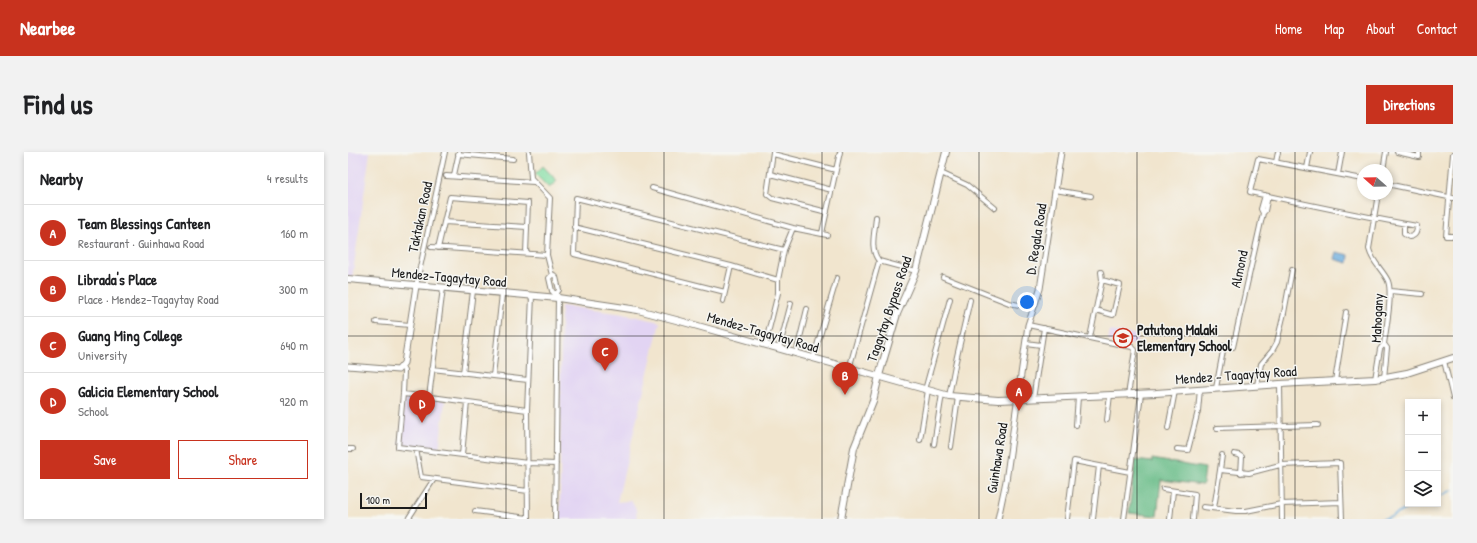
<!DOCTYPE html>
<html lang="en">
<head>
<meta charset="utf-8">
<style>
  :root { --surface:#fff; --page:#f2f2f2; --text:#202124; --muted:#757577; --line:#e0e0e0; --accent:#c8321e }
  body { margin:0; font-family:"Patrick Hand",sans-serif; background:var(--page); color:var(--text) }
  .controls { position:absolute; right:12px; bottom:12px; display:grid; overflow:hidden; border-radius:0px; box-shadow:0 2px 6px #0003 }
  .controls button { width:36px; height:36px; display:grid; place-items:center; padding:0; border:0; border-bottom:1px solid var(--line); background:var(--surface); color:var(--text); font:20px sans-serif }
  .compass { position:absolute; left:1009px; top:12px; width:36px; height:36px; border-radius:50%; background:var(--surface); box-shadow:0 2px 6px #0003; rotate:290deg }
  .scale { position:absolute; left:12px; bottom:10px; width:67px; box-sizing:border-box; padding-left:4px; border:2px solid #1c1c1c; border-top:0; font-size:11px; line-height:14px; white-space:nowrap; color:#1c1c1c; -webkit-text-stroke:3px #f6f6f2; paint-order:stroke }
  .you { position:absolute; left:679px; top:150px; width:14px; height:14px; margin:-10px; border:3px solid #fff; border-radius:50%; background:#1a73e8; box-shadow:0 0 0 6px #1a73e833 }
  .badge { display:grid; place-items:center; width:26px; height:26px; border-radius:50%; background:var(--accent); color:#fff; font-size:13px; font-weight:700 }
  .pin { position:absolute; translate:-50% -33px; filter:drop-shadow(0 1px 2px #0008) }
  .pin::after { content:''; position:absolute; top:21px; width:14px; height:12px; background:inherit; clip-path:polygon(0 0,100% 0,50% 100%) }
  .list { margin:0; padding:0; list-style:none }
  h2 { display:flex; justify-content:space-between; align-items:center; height:52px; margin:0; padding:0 16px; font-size:17px }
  h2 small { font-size:13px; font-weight:400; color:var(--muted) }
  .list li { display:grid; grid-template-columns:26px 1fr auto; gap:12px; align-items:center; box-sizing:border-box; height:56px; padding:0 16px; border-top:1px solid var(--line) }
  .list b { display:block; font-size:15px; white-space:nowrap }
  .list p { margin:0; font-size:13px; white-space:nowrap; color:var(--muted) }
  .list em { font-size:13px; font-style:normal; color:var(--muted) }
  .actions { display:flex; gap:8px; padding:12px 16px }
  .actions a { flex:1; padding:9px 0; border:1px solid var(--accent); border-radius:0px; text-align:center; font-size:14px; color:var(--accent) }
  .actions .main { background:var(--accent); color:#fff }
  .icon { flex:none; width:22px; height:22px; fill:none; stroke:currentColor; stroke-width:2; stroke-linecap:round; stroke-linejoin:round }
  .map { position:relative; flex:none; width:1105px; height:367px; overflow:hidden; border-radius:0px }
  header { display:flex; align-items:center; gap:24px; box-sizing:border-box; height:56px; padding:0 20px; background:var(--accent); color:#fff }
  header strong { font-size:19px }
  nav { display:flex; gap:22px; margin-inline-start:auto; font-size:14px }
  .intro { display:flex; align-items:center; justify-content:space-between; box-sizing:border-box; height:96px; padding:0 24px }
  h1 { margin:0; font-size:28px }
  .button { padding:10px 18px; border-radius:0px; background:var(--accent); color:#fff; font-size:14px; font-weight:700 }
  main { display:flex; gap:24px; padding:0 24px }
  aside { flex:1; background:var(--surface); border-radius:0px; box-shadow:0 2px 6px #0003 }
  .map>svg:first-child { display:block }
</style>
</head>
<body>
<header>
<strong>Nearbee</strong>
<nav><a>Home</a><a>Map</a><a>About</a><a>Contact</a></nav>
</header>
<div class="intro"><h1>Find us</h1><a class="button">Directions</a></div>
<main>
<aside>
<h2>Nearby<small>4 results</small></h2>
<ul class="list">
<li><span class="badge">A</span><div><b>Team Blessings Canteen</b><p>Restaurant · Guinhawa Road</p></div><em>160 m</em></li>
<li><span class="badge">B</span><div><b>Librada's Place</b><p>Place · Mendez–Tagaytay Road</p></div><em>300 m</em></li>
<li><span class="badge">C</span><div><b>Guang Ming College</b><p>University</p></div><em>640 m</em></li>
<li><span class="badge">D</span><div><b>Galicia Elementary School</b><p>School</p></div><em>920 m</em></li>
</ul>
<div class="actions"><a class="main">Save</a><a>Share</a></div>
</aside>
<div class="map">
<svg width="1105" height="367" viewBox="0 0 1105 367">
  <rect width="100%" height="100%" fill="#f6f6f2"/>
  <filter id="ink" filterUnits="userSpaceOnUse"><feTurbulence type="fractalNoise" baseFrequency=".025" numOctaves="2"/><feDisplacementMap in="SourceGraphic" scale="8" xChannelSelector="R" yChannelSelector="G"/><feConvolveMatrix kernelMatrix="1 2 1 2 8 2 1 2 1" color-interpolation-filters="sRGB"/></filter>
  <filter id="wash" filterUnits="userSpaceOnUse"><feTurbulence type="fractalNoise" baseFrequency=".012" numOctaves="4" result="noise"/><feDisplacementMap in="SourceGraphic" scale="16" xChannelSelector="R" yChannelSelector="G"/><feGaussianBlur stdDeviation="0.9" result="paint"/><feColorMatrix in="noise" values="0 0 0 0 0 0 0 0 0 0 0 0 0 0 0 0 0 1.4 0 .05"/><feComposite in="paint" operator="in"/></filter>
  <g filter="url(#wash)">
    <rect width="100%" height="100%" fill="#f1e5ce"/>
    <!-- built -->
    <path fill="#e2d4f3" d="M0,0H22L4,127L0,126Z
      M213,154L276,162L312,170L269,350L283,349L288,357L289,367H212Z
      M762,179L790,183L788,193L760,189Z
      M57,244L97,249L91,297L51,292Z"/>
    <!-- green -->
    <path fill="#85dea4" stroke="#507d60" d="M195,14L209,29L201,36L187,22Z"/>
    <!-- forest -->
    <path fill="#6cbd8a" stroke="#446c53" d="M804,307L857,316L855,333L813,328L809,364L781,361L787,308L804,310Z"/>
    <!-- water -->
    <path fill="#69abdd" stroke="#42647c" d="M988,100L1001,103L1000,111L986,107Z"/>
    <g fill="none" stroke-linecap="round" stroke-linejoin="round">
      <!-- stream -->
      <path stroke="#69abdd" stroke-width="1.5" d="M1090,345L1105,338
        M1033,367L1043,365L1068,352"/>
    </g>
  </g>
  <g filter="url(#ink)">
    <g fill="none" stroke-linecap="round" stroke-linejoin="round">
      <defs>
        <path id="minor" d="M181,0L183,26L202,46L199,103L204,123
          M425,0L419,42L424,46L479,60
          M1049,0L1071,5V0
          M110,2L165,7
          M425,2L488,18
          M1105,2L1098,84H1105
          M928,10L930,0
          M959,16L962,0
          M1035,18L1038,0
          M593,21L619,33L647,56
          M422,22L484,38
          M990,22L994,0
          M106,23L111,0
          M98,24L186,30
          M1015,27L910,7L902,40C957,52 1013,64 1069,74C1069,80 1068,84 1061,85L1056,82V72
          M1039,32L1105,46
          M304,36L445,76L479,83
          M707,38L743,44
          M1030,42L1021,97C1024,110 1035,118 1040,129C1045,142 1038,177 1036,192L1039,196L1036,226
          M915,61L917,59L920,44
          M528,65C527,80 521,97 531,109
          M96,70L179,75
          M226,75L383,114L430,128
          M474,81L492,0
          M83,95L199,103
          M90,96L102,45L180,51L178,101
          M204,123H206L208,125L211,138L209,141H206L204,139L201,126Z
          M595,125L661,151L686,156
          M68,134L97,0
          M1042,139L1074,142
          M377,140L226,102L228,46L436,98
          M375,149L383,114
          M748,158L765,163L772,133L754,128
          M28,170L62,173
          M680,173L784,195L787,198L780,243
          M742,185L754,128L753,120
          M678,191L693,193
          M417,193L430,141V128L436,98L445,76
          M431,197L443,151
          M448,202L459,157
          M465,207L489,126
          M1096,209L1105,246
          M54,215L56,219L55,242L50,295L180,311L208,312
          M84,217L180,228
          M501,217L531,109L568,119
          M115,221L125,139
          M145,224L154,142
          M1027,227L1032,197L1036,192
          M987,229L998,160
          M932,232L934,367
          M909,233L913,212L924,199L929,190L936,161L944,118
          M868,236L876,194L885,195L915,61L913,57L917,43
          M577,238L602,147
          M55,242L91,246L179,258
          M601,244L607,213L622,148
          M81,245L95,136
          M685,247L696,176
          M759,268L762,243
          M728,273L730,245
          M820,276L827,239
          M869,276L970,273
          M572,288L580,238
          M586,292L594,242
          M603,295L610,245
          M0,297H5
          M68,297L73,325L180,339
          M829,297L840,298L850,259L852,237
          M886,302L891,303L894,305L893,321
          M114,303L119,250
          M874,303L872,318L901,321L932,313L992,311L994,367
          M815,337L847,342L845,367
          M855,355L888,359H898L933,352L993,350
          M866,356L872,318
          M127,359L180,366
          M60,367L86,327
          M180,367L179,258L184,144
          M207,367L210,146L209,141
          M719,367L726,309L782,320
          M745,367L751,314
          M776,367L793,242
          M822,367L825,339"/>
        <path id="tertiary" d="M0,214L50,218L56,211L68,134
          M650,367L658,329L680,173L692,137L713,0"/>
        <path id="primary" d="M0,127L210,146L290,158L332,169L587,240L601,244L650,248L808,241L932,232L1027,227L1059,221L1105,206
          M493,367L506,296L525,249L532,220L549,162L568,119L598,0"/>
      </defs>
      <!-- minor casing -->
      <use href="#minor" stroke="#868075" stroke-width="6"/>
      <!-- tertiary casing -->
      <use href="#tertiary" stroke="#868075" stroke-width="7"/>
      <!-- primary casing -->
      <use href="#primary" stroke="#868075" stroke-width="8"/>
      <!-- minor -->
      <use href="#minor" stroke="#fff" stroke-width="4"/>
      <!-- tertiary -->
      <use href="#tertiary" stroke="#fff" stroke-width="5"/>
      <!-- primary -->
      <use href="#primary" stroke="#fff" stroke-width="6"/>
    </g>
  </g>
  <!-- grid -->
  <path fill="none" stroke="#1c1c1c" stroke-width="1" stroke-opacity="0.55" d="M158,0V367M316,0V367M474,0V367M631,0V367M789,0V367M947,0V367M0,184H1105"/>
  <!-- icons -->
  <defs>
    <symbol id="school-ring" viewBox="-11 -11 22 22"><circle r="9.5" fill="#f6f6f2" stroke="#c8321e" stroke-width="1.5"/><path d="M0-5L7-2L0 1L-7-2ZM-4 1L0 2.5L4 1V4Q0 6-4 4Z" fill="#c8321e"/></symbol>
  </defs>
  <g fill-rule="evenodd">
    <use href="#school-ring" x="764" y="175" width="22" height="22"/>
  </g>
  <g text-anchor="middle" stroke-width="3" stroke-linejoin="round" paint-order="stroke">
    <!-- street labels -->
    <g font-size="14" fill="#1c1c1c" stroke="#f6f6f2">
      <text transform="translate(72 65) rotate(-78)" y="5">Taktakan Road</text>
      <text transform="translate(688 87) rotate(-81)" y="5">D. Regala Road</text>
      <text transform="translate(891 117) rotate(-78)" y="5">Almond</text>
      <text transform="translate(101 125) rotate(5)" y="5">Mendez-Tagaytay Road</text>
      <text transform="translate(541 157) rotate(-71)" y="5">Tagaytay Bypass Road</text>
      <text transform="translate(1029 166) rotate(-87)" y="5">Mahogany</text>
      <text transform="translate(415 180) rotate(16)" y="5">Mendez–Tagaytay Road</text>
      <text transform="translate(888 223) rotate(-4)" y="5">Mendez - Tagaytay Road</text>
      <text transform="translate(649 306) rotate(-81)" y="5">Guinhawa Road</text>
    </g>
    <!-- poi labels -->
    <g font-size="14" font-weight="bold" fill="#1c1c1c" stroke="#f6f6f2" text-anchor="start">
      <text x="789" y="183">Patutong Malaki<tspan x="789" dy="16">Elementary School</tspan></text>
    </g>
  </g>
</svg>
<div class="controls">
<button>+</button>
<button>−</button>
<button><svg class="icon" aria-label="layers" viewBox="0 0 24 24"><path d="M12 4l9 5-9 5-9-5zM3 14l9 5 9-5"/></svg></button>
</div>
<svg class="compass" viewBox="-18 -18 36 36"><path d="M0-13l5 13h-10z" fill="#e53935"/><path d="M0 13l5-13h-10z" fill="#757577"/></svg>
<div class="scale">100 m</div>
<div class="you"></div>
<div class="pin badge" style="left:671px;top:259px">A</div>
<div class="pin badge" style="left:497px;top:243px">B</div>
<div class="pin badge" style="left:257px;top:219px">C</div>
<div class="pin badge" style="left:74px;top:271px">D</div>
</div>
</main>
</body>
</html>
